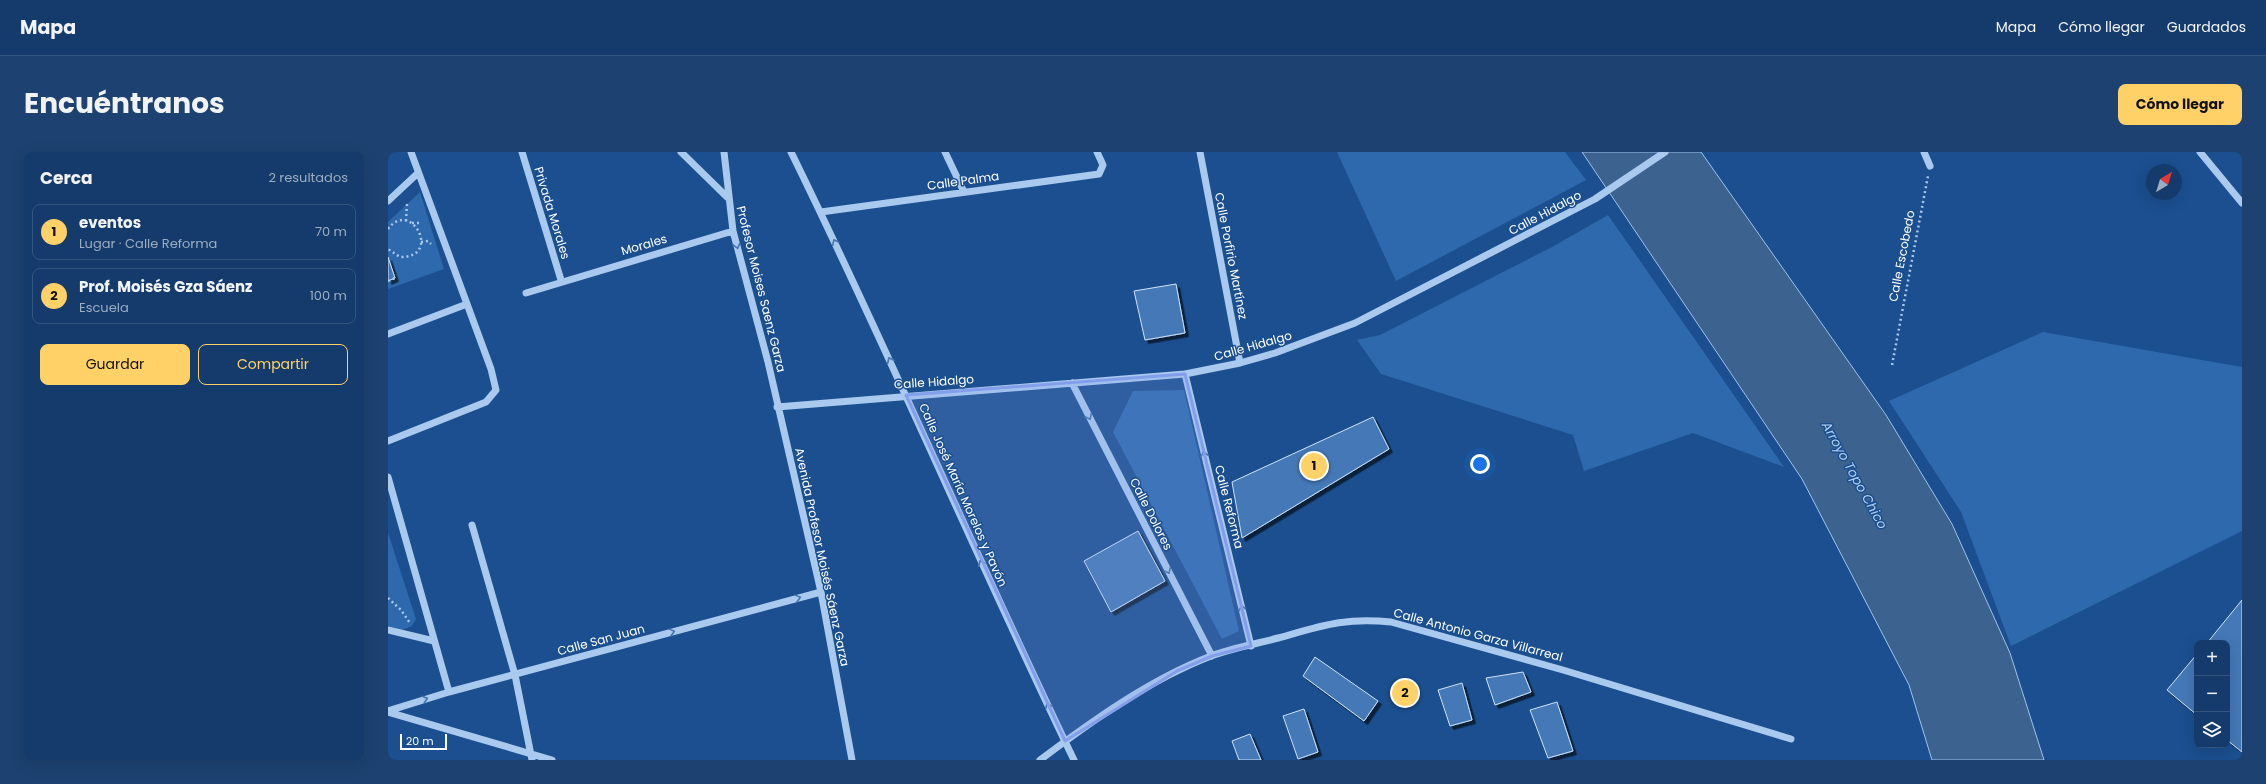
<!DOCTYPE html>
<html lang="es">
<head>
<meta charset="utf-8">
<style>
  :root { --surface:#143b6b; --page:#1d4271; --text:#f1f3f6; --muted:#9dadc1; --line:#33557e; --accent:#ffd166 }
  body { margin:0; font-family:Poppins,sans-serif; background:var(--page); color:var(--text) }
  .controls { position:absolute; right:12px; bottom:12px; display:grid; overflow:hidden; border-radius:8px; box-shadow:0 4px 16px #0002 }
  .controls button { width:36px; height:36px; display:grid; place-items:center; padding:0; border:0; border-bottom:1px solid var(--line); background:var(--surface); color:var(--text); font:20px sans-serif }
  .compass { position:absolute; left:1758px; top:12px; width:36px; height:36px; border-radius:50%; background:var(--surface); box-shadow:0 4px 16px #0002; rotate:38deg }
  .scale { position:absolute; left:12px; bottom:10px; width:47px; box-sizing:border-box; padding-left:4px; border:2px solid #fff; border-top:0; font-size:11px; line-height:14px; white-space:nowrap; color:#fff; -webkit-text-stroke:3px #1b4f8f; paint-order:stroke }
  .you { position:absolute; left:1092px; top:312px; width:14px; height:14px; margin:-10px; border:3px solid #fff; border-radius:50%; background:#1a73e8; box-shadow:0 0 0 6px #1a73e833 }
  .badge { display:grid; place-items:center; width:26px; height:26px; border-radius:50%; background:var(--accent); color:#111; font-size:13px; font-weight:700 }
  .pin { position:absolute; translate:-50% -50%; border:2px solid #fff; box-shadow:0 1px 4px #0006 }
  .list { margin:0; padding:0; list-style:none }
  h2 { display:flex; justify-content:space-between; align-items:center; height:52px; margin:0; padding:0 16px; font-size:17px }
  h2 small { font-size:13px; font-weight:400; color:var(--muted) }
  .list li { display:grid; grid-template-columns:26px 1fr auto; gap:12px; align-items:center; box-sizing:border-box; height:56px; margin:0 8px 8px; padding:0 8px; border:1px solid var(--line); border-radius:8px }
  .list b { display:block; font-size:15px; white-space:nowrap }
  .list p { margin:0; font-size:13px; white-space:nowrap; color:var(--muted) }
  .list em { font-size:13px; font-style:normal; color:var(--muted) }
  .actions { display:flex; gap:8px; padding:12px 16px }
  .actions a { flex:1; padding:9px 0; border:1px solid var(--accent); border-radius:8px; text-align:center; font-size:14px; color:var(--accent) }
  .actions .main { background:var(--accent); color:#111 }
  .icon { flex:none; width:22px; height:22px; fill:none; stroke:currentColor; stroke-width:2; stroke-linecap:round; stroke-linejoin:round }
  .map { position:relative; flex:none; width:1854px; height:608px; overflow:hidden; border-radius:8px }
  header { display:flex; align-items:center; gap:24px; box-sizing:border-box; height:56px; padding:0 20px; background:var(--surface); border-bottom:1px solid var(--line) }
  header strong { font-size:19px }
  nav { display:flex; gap:22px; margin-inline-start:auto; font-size:14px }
  .intro { display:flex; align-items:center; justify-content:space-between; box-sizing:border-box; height:96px; padding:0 24px }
  h1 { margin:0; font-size:28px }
  .button { padding:10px 18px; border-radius:8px; background:var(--accent); color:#111; font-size:14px; font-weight:700 }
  main { display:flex; gap:24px; padding:0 24px }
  aside { flex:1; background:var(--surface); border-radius:8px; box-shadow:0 4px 16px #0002 }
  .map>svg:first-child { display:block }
</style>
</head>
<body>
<header>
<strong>Mapa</strong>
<nav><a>Mapa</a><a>Cómo llegar</a><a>Guardados</a></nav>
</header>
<div class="intro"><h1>Encuéntranos</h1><a class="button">Cómo llegar</a></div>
<main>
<aside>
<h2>Cerca<small>2 resultados</small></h2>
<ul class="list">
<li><span class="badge">1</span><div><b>eventos</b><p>Lugar · Calle Reforma</p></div><em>70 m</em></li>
<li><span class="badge">2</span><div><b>Prof. Moisés Gza Sáenz</b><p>Escuela</p></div><em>100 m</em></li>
</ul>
<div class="actions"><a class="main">Guardar</a><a>Compartir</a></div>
</aside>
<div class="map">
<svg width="1854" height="608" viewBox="0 0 1854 608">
  <defs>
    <filter id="shadow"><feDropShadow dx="3.5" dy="3.5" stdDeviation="0" flood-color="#0009"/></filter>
  </defs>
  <rect width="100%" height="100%" fill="#1b4f8f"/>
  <!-- green -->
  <path fill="#2e69ad" d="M949,0H1177L1198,28L1008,129Z
    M32,40L56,117L0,137V70Z
    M1220,63L1396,315L1305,281L1196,319L1185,283L993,222L969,188L992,183L1164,95Z
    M1655,180L1854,215V379L1623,494L1573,360L1501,249Z
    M796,238L851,479L834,487L725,280L745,239Z
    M0,381L28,467L24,474L14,478L0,474Z"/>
  <!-- water -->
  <path fill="#3c6290" stroke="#9cc4f0" d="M1194,0H1313L1498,263L1564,372L1622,501L1656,608H1544L1521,533L1414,327Z"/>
  <!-- building -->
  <path fill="#4478b7" stroke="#cfe3fa" filter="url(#shadow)" d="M0,105L7,126L0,129Z
    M788,132L797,181L757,188L746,139Z
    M985,265L1001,297L854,386L844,330Z
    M750,379L777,429L723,460L696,409Z
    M1854,448V600L1839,588V491H1819Z
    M1809,502V563L1779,538Z
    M927,505L990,549L976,569L915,524Z
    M1135,520L1143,540L1107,553L1098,526Z
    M1074,531L1084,568L1062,574L1050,538Z
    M1169,550L1185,599L1160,606L1142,558Z
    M916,557L930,600L910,607L895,564Z
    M862,582L873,608H851L844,589Z"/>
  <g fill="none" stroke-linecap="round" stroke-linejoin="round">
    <!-- path -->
    <path stroke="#a9c9ee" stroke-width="2.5" stroke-dasharray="2 3" stroke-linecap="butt" d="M18,69L19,52
      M24,71H34
      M0,77C23,46 55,106 12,105L0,97
      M33,90L40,89L43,92
      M0,129L7,126
      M1504,213L1540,24
      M0,446L13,458L22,471"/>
    <!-- minor -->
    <path stroke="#a9c9ee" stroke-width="7" d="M134,0L173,128
      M293,0L339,45
      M336,0L345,79L380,210L433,440L464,608
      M403,0C502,201 589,407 686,608
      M557,0L576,40
      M812,0L852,211
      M1536,0L1542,14
      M1812,0L1854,51
      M0,49L30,21
      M433,60L711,22L715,13L709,0
      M138,141L345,79
      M0,182L79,152
      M797,222L863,494
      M684,231L824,504
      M389,255L797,222L852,211L887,201L967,171L1207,47L1277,0
      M0,289L98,250L108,238L103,217L23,0
      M0,325L61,540
      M84,373L127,523L144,608
      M0,478L46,489
      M0,559L61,540L433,440
      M0,560L164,608
      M652,608C704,569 761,528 823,504C844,496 868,492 890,486C933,474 957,465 1003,470L1175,518L1403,587"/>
  </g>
  <!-- one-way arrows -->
  <defs><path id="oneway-chevron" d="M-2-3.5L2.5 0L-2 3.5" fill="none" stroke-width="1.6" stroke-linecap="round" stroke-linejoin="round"/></defs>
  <g stroke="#4674ac">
    <use href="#oneway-chevron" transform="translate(447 90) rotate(-115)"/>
    <use href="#oneway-chevron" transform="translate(349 94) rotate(75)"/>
    <use href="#oneway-chevron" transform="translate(502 208) rotate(-115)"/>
    <use href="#oneway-chevron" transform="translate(701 265) rotate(63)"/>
    <use href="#oneway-chevron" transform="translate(816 302) rotate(-104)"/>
    <use href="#oneway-chevron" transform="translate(593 411) rotate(-114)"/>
    <use href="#oneway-chevron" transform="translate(780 419) rotate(63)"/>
    <use href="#oneway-chevron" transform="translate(410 446) rotate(-15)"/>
    <use href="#oneway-chevron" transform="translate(854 456) rotate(-104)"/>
    <use href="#oneway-chevron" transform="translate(284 480) rotate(-15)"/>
    <use href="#oneway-chevron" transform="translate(37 547) rotate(-17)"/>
    <use href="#oneway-chevron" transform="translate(660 554) rotate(-115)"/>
  </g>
  <!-- marked area -->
  <path fill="#839eea" fill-opacity="0.2" stroke="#839eea" stroke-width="3" stroke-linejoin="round" d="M797,222L863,494L824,504L789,519L677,589L518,243Z"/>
  <g text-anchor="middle" stroke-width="3" stroke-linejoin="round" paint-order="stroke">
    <!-- street labels -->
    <g font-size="12" fill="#fff" stroke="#1b4f8f">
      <text transform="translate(575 29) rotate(-8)" y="4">Calle Palma</text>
      <text transform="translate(164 61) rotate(73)" y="4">Privada Morales</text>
      <text transform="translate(1157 61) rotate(-28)" y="4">Calle Hidalgo</text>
      <text transform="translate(256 93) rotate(-16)" y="4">Morales</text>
      <text transform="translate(843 104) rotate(79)" y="4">Calle Porfirio Martínez</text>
      <text transform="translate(1514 104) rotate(-79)" y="4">Calle Escobedo</text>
      <text transform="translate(373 137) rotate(76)" y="4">Profesor Moises Saenz Garza</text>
      <text transform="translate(865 194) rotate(-16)" y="4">Calle Hidalgo</text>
      <text transform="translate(546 230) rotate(-4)" y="4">Calle Hidalgo</text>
      <text transform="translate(575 343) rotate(66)" y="4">Calle José María Morelos y Pavón</text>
      <text transform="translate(841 355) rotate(76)" y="4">Calle Reforma</text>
      <text transform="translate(763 362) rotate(63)" y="4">Calle Dolores</text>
      <text transform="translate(434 405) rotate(78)" y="4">Avenida Profesor Moisés Sáenz Garza</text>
      <text transform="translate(1090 483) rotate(15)" y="4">Calle Antonio Garza Villarreal</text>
      <text transform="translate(213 488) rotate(-15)" y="4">Calle San Juan</text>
    </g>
    <!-- water labels -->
    <g font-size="13" font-style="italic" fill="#b5d3f5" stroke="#1b4f8f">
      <text transform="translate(1467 323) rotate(61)" y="5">Arroyo Topo Chico</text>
    </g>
  </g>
</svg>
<div class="controls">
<button>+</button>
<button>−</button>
<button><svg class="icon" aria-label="layers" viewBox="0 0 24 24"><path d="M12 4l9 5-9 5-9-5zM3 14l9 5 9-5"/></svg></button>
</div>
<svg class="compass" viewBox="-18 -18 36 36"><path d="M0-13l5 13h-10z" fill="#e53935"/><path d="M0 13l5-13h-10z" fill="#9dadc1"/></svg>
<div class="scale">20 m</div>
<div class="you"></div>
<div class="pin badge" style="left:926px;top:314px">1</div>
<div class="pin badge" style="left:1017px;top:541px">2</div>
</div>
</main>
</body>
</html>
